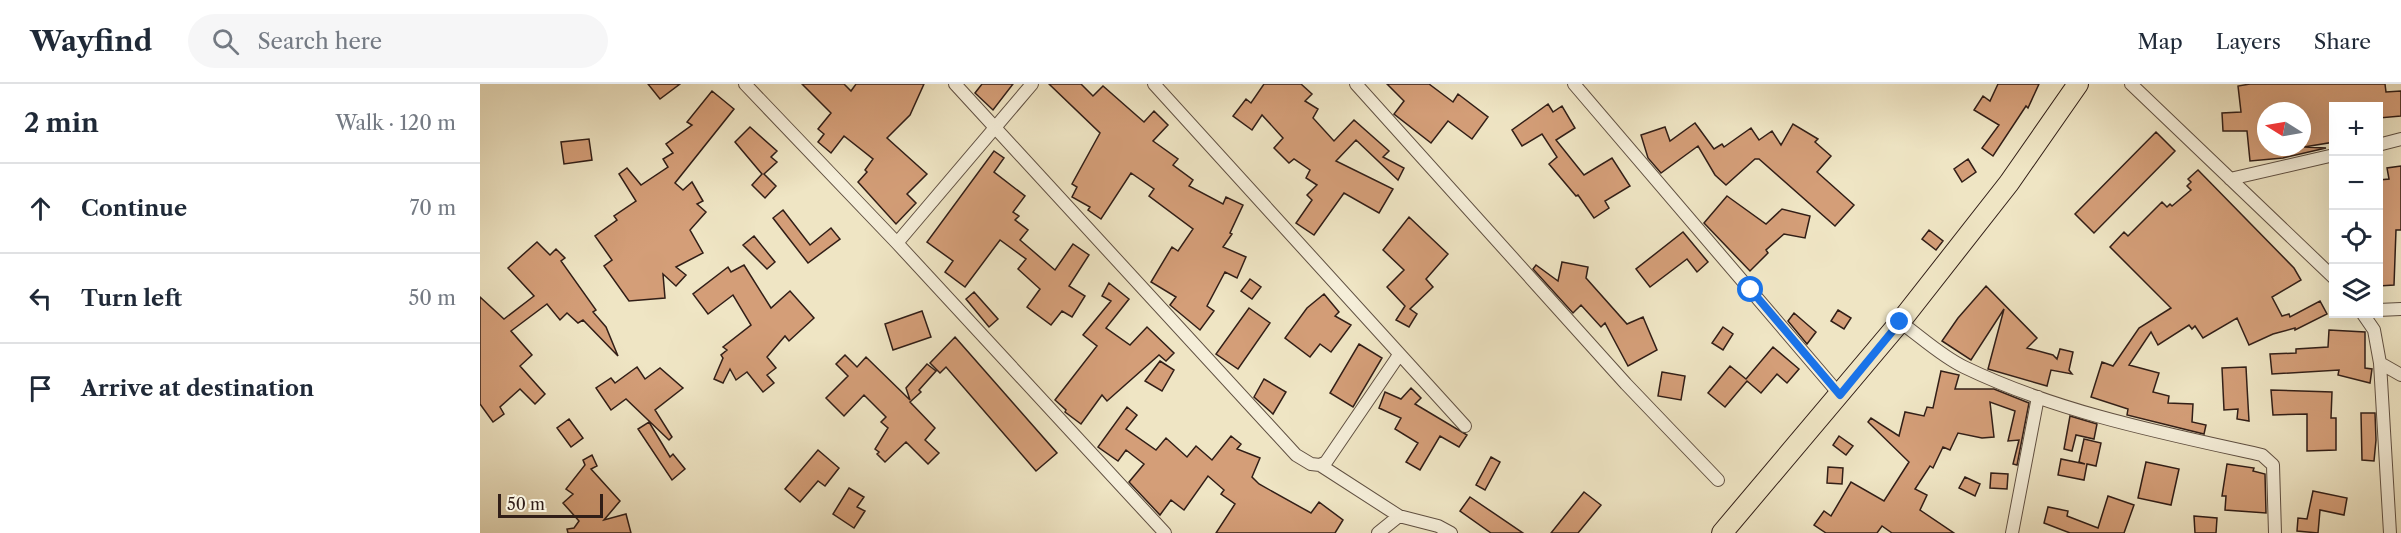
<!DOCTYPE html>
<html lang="en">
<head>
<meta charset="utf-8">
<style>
  :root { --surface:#fff; --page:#f6f6f7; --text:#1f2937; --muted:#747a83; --line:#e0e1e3 }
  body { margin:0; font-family:"Libre Caslon Text",serif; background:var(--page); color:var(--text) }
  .controls { position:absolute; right:18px; top:18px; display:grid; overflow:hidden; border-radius:0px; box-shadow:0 6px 24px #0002 }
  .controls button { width:54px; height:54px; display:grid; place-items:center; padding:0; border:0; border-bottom:2px solid var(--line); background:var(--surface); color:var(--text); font:30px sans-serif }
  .compass { position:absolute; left:1777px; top:18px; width:54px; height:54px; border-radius:50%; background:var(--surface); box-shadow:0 6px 24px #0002; rotate:281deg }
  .scale { position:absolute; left:18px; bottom:15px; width:105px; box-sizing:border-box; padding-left:6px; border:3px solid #311e17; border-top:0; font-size:16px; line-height:21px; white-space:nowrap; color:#311e17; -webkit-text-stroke:4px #f5eed9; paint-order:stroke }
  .stop { position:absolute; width:18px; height:18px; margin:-14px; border:4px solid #1a73e8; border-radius:50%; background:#fff }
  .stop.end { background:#1a73e8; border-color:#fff; box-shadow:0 2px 6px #0008 }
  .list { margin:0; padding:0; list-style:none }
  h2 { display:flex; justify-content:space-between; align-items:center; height:78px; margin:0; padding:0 24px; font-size:26px }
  h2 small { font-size:20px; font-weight:400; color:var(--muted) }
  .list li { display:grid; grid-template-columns:39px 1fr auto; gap:18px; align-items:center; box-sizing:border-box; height:90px; padding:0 24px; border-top:2px solid var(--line) }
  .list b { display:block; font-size:22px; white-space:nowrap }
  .list em { font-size:20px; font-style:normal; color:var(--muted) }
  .icon { flex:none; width:33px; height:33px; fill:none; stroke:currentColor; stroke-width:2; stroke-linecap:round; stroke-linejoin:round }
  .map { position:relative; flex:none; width:1921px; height:449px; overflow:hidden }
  header { display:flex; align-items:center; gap:36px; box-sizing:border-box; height:84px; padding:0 30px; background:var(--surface); border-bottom:2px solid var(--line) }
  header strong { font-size:28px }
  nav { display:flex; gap:33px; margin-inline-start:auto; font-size:21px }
  .search { width:420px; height:54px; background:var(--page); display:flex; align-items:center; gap:15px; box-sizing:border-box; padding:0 21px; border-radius:33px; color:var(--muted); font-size:22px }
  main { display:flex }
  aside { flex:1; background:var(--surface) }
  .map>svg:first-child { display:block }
</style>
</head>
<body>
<header>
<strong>Wayfind</strong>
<div class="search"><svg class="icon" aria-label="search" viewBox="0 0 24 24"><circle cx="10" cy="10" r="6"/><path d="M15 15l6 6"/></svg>Search here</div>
<nav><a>Map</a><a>Layers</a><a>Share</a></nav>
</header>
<main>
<aside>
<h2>2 min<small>Walk · 120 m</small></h2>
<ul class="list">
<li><svg class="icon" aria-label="ahead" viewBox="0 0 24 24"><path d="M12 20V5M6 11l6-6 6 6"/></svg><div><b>Continue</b></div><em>70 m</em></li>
<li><svg class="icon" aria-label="left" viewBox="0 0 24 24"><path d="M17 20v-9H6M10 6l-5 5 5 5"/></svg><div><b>Turn left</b></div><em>50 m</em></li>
<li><svg class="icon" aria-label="arrive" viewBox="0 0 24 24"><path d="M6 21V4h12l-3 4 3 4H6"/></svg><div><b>Arrive at destination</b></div></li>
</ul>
</aside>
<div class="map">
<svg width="1921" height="449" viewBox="0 0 1921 449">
  <rect width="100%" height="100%" fill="#efe5c4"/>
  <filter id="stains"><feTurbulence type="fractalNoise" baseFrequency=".00333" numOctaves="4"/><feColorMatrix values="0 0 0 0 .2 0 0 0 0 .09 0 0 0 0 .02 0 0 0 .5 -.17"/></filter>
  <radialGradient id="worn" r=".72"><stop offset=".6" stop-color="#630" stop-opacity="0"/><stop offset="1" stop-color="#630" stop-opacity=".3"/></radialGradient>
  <!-- building -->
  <path fill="#d49e78" stroke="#311e17" stroke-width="1.5" fill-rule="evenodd" d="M168,0H200L180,15Z
    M322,0H364L371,7L376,0H444L430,31L407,54L447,90L427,110L436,119L416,140L378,98L387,88L385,86L393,75L364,52L351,69L338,58L344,50L338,45L351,29Z
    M502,0H533L513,26L495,9Z
    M569,0H601L613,12L623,2L664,38L674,27L688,41L673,57L698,75L693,81L713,96L709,102L743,120L746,113L763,121L750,149L752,150L743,163L766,173L757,194L745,188L727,222L734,227L720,246L690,221L696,213L671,198L692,163L698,167L713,145L669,112L674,105L651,89L621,135L608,126L610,123L592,113L597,103L592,100L620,49Z
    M784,0H821L832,10L825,17L838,25L833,34L854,57L874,36L909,67L903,73L924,84L918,96L876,56L856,77L913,105L899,129L864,109L834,151L816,139L832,116L827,111L837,101L826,94L830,86L814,75L809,79L794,64L803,54L782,31L772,46L753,32L766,15L771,19Z
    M907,0H949L973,18L978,10L1008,33L992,55L968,37L951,59L914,30L924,17Z
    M1518,0H1559L1548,24L1546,22L1513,72L1502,64L1519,41L1494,26L1503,12L1510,17Z
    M1770,0H1905L1906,8L1921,7V32L1899,34V22H1854V58L1824,63L1846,64L1803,74L1770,77L1767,47H1743L1742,29L1761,28L1758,2ZM1786,27H1822V63H1786Z
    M232,7L254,25L195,99L203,106L212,98L223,117L217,120L226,128L210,146L223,169L196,183L206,191L196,202L183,190L185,214L149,217L124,182L132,176L115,152L137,136L134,132L156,117L139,90L147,84L161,101L188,83L183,75L193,69L186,60L212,41L207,38Z
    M1068,20L1073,28L1082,22L1095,44L1076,56L1104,91L1132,74L1150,102L1125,117L1129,124L1114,134L1098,111L1096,112L1069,80L1077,73L1062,50L1042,62L1032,46Z
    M1215,39L1234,65L1242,60L1244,63L1271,44L1279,56L1292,47L1301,61L1313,40L1338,55L1335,58L1351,72L1337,88L1374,121L1355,142L1279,75H1275L1246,101L1235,91L1218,62L1181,89L1168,74L1161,51L1185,43L1190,57Z
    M270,43L297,67L291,73L297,78L284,90L296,102L285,114L272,101L282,90L255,58Z
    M1676,48L1695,67L1614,149L1595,130Z
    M109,55L112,76L84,80L81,58Z
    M514,67L524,74L514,88L545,112L533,128L539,132L535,136L548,146L540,156L575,186L593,160L609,171L589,202L605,212L592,233L582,227L571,241L547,223L560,205L538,185L546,175L520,156L485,203L465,188L473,177L447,158Z
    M1488,75L1496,88L1482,98L1474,85Z
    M1921,82V146H1916L1914,201L1899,202V96L1909,95L1907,84Z
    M1718,86L1814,184L1821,196L1792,213L1802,232L1809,230L1810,233L1840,217L1847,230L1815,246V244L1793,250L1769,261L1757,234L1723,254L1715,242L1712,245L1709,241L1678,261L1671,248L1649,281L1679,289L1673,308L1689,312L1688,319L1713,320L1712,338L1726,341L1724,350L1647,331L1648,325L1611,313L1622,278L1633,282L1659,244L1691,224L1630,163L1644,148L1648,152L1682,118L1687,123L1690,120L1692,122L1711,106L1707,102L1711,98L1708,95Z
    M1247,112L1286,140L1302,125L1330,132L1325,154L1304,150L1286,166L1288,169L1270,187L1224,139Z
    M303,126L330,161L351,144L360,155L328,179L293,134Z
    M929,133L968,170L946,195L953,203L930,225L937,230L929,243L916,236L925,222L907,203L924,186L903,166Z
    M1449,146L1463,157L1456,166L1442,155Z
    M1203,148L1228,178L1217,188L1207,175L1170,203L1156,185Z
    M274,152L295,178L287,185L263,161Z
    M57,158L70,171L76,165L85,174L81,177L116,226L113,228L126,243L138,272L103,236L98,239L87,229L80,236L67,220L31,247L52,271L40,282L65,310L55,320L40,305L20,323L24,330L13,338L0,320V213L24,235L54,212L28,184Z
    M1082,178L1108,183L1106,194L1147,240L1163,233L1177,266L1148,282L1125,239L1121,243L1101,221L1093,229L1053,185L1056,181L1078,197Z
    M264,181L291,224L310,207L334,234L309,257L305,252L287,273L296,284L287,291L294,299L283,308L267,288L256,296L250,285L243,299L234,295L243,274L241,271L247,266L243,263L271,241L253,211L228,230L213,210L248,183L251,188Z
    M770,195L781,203L772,215L761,207Z
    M629,199L649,215L626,244L650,261L667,243L694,269L686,277L679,271L627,317L622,311L601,340L585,328L586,326L575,316L617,262L603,251L631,217L622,212Z
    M1506,202L1557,254L1547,264L1573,271L1577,275L1580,265L1593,268L1589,286L1592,290L1571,286L1567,302L1508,285L1524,225L1491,276L1462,257L1478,234Z
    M494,208L518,235L509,243L486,215Z
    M844,210L859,228L855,232L871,241L851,268L840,260L830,273L805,254L827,224Z
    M769,224L790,239L758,285L736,270Z
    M1358,226L1371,234L1364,245L1351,237Z
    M442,227L451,253L413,266L405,240Z
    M1314,229L1336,248L1327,260L1308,237Z
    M1243,243L1253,250L1243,266L1232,259Z
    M1849,246L1885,248V284L1892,285L1890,299L1858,291L1859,286L1792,290L1790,270L1816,269V265L1848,263Z
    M475,253L577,369L556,387L466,283L460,289L450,279Z
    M879,260L902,274L873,323L850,309Z
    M1293,263L1319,285L1307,299L1297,290L1281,309L1267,297L1245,323L1228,309L1250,282L1266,295Z
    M365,271L377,283L386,273L430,316L426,304L447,280L456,287L439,306L441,308L430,318L455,344L445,356L459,369L448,380L426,358L405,378L397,370L399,368L395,365L408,344L401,338L406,333L384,311L364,332L346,314L368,292L356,280Z
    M680,277L694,286L682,307L665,297Z
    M157,283L165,295L180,284L203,304L175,326L192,353L189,356L146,315L131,326L116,304L131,294L135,299Z
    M1766,283L1767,302L1769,337L1757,335L1758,325L1744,326L1742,284Z
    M1461,287L1479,291L1475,305H1514L1549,319L1537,381L1533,380L1539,356L1528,357L1535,327L1510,318L1514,353L1502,354L1478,349L1470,366L1463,363L1453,384L1450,382L1435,405L1447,411L1440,426L1474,449H1412L1402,442L1397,449H1346L1334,441L1344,427L1351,432L1371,398L1404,417L1429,378L1388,338L1391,334L1419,352L1425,328L1444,332L1447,323L1453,324Z
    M1182,288L1205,292L1201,316L1178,312Z
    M784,295L806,308L793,330L774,313Z
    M931,304L941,314L935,320L987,351L979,363L960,352L940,386L926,378L938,359L915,345L921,334L899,324L905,308L921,315Z
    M1791,306L1852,308L1851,334H1856V366L1827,367V330L1793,331Z
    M647,323L657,331L646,345L676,366L686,354L707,373L716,362L732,376L751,352L761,360L757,365L780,374L772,393L779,400L831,429L839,418L863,436L855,449H736L755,420L741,410L744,406L728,392L704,426L691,416L680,431L649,398L664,380L646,366L638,377L618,363Z
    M1881,329H1895L1896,356L1894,377L1882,376Z
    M1590,332L1617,340L1614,355L1596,351L1592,367L1584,365Z
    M89,335L103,354L91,363L77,344Z
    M169,338L190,373L193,370L205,385L192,396L158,345Z
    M1359,352L1373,362L1366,371L1353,361Z
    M1604,355L1621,359L1616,382L1607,380L1604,396L1578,391L1581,375L1605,380L1599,378Z
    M338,366L359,384L345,402L338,397L320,418L305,405Z
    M112,371L117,382L111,385L140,417L124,436L146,430L151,449H88L87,445L94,444L99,437L83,419L93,410L86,405L105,381L103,376Z
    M1011,373L1020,378L1005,406L996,401Z
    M1666,378L1699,385L1691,421L1658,414Z
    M1747,380L1774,384L1773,387L1785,390L1786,429L1745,426L1746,412H1742Z
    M1348,383L1363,384L1362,400L1347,399Z
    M1511,389L1528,390L1527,405L1510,404Z
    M1485,393L1500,400L1495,412L1479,404Z
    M369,404L384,413L377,423L385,427L374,444L353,430Z
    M1833,407L1867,414L1864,431L1840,426L1838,449L1817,447L1818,434L1827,435Z
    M1104,408L1121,421L1098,449H1071Z
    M1628,412L1654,421L1644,449H1590L1564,439L1568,423L1588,427L1587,432L1618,444Z
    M990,413L1043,449H1011L980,427Z
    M1714,432L1737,434L1736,449H1715Z"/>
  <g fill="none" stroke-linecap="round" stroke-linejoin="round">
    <defs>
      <path id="street" d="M265,0L417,159L685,449
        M475,0L816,371L831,380L840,381L919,432
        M674,0L985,342
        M876,0L1146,300L1238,396
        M1094,0L1360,311
        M1651,0L1854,194
        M1898,61L1921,55
        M1750,95L1854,71
        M417,159L552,0
        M1898,226L1921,225
        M1883,230L1894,246L1900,279L1910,449
        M1420,238C1440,252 1461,272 1484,283C1577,328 1682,349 1782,371L1793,381L1795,449
        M1900,279L1921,291
        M840,381L846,378L919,271
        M898,449L919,432L958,442L971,449
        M1532,449L1558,313"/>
      <path id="primary" d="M1242,449L1420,238L1529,99L1598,0"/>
    </defs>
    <!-- street casing -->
    <use href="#street" stroke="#605042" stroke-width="14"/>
    <!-- primary casing -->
    <use href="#primary" stroke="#311e17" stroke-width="22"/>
    <!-- street -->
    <use href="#street" stroke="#f5eed9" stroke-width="12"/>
    <!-- primary -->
    <use href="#primary" stroke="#efe5c4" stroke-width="20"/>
  </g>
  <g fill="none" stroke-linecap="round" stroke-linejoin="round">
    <!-- route -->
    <path stroke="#1a73e8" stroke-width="8" d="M1271,206L1360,311L1420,238"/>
  </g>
  <rect width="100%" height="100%" filter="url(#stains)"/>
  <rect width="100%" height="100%" fill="url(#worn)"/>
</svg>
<div class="controls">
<button>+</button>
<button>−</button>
<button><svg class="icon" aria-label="locate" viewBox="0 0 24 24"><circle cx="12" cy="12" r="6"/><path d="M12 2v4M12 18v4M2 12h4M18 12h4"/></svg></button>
<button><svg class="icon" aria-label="layers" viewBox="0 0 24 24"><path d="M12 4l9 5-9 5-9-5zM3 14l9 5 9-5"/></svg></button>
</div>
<svg class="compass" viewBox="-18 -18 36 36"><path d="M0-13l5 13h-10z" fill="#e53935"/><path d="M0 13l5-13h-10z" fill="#747a83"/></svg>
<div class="scale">50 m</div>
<div class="stop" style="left:1271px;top:206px"></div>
<div class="stop end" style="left:1420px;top:238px"></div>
</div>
</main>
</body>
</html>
